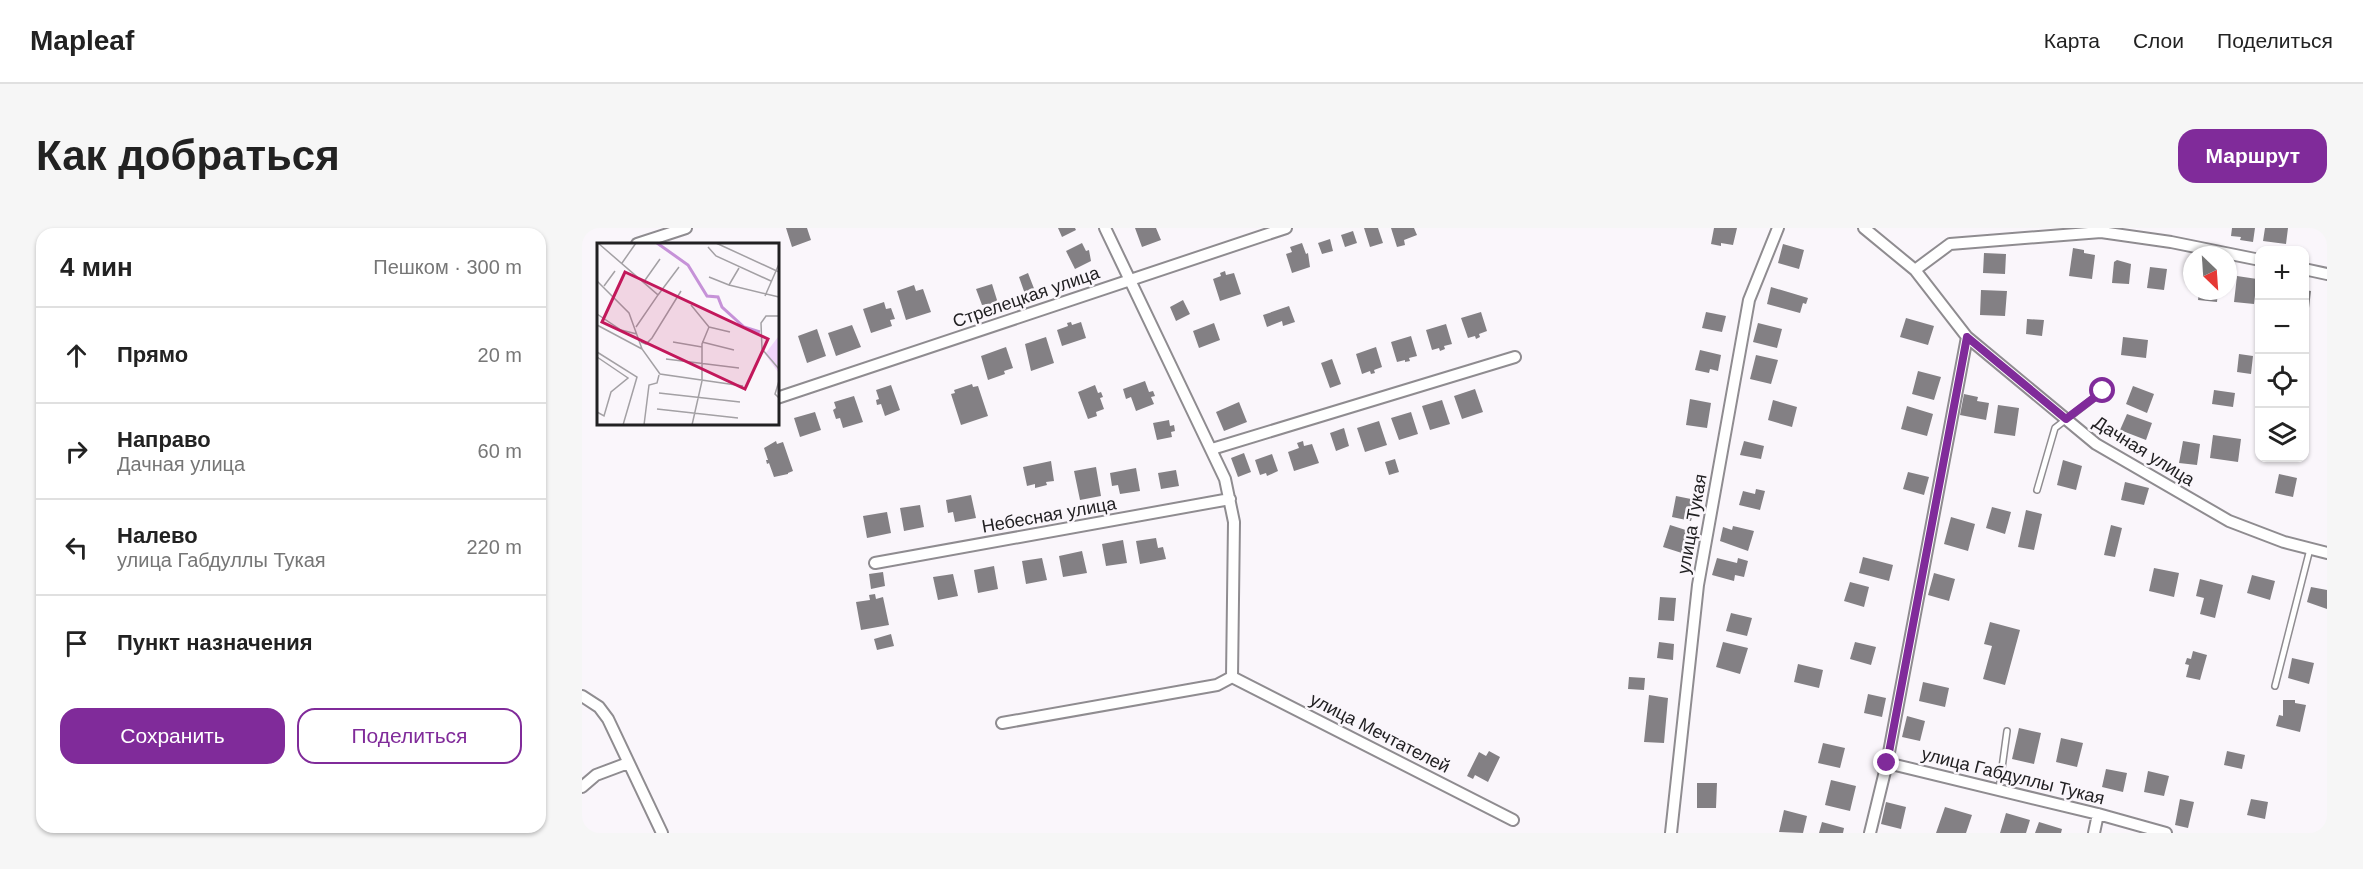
<!DOCTYPE html>
<html lang="ru">
<head>
<meta charset="utf-8">
<style>
  :root { --surface:#fff; --page:#f6f6f6; --text:#222; --muted:#767676; --line:#e0e0e0; --accent:#802b9a }
  body { margin:0; font-family:Arial,sans-serif; background:var(--page); color:var(--text) }
  .controls { position:absolute; right:18px; top:18px; display:grid; overflow:hidden; border-radius:12px; box-shadow:0 2px 4px #0004 }
  .controls button { width:54px; height:54px; display:grid; place-items:center; padding:0; border:0; border-bottom:2px solid var(--line); background:var(--surface); color:var(--text); font:30px sans-serif }
  .compass { position:absolute; left:1601px; top:18px; width:54px; height:54px; border-radius:50%; background:var(--surface); box-shadow:0 2px 4px #0004; rotate:155deg }
  .stop { position:absolute; width:18px; height:18px; margin:-14px; border:4px solid #802b9a; border-radius:50%; background:#fff }
  .stop.end { background:#802b9a; border-color:#fff; box-shadow:0 2px 6px #0008 }
  .list { margin:0; padding:0; list-style:none }
  h2 { display:flex; justify-content:space-between; align-items:center; height:78px; margin:0; padding:0 24px; font-size:26px }
  h2 small { font-size:20px; font-weight:400; color:var(--muted) }
  .list li { display:grid; grid-template-columns:39px 1fr auto; gap:18px; align-items:center; box-sizing:border-box; height:96px; padding:0 24px; border-top:2px solid var(--line) }
  .list b { display:block; font-size:22px; white-space:nowrap }
  .list p { margin:0; font-size:20px; white-space:nowrap; color:var(--muted) }
  .list em { font-size:20px; font-style:normal; color:var(--muted) }
  .actions { display:flex; gap:12px; padding:18px 24px }
  .actions a { flex:1; padding:14px 0; border:2px solid var(--accent); border-radius:18px; text-align:center; font-size:21px; color:var(--accent) }
  .actions .main { background:var(--accent); color:#fff }
  .icon { flex:none; width:33px; height:33px; fill:none; stroke:currentColor; stroke-width:2; stroke-linecap:round; stroke-linejoin:round }
  .map { position:relative; flex:none; width:1745px; height:605px; overflow:hidden; border-radius:18px }
  header { display:flex; align-items:center; gap:36px; box-sizing:border-box; height:84px; padding:0 30px; background:var(--surface); border-bottom:2px solid var(--line) }
  header strong { font-size:28px }
  nav { display:flex; gap:33px; margin-inline-start:auto; font-size:21px }
  .intro { display:flex; align-items:center; justify-content:space-between; box-sizing:border-box; height:144px; padding:0 36px }
  h1 { margin:0; font-size:42px }
  .button { padding:15px 27px; border-radius:18px; background:var(--accent); color:#fff; font-size:21px; font-weight:700 }
  main { display:flex; gap:36px; padding:0 36px }
  aside { flex:1; background:var(--surface); border-radius:18px; box-shadow:0 2px 4px #0004 }
  .map>svg:first-child { display:block }
</style>
</head>
<body>
<header>
<strong>Mapleaf</strong>
<nav><a>Карта</a><a>Слои</a><a>Поделиться</a></nav>
</header>
<div class="intro"><h1>Как добраться</h1><a class="button">Маршрут</a></div>
<main>
<aside>
<h2>4 мин<small>Пешком · 300 m</small></h2>
<ul class="list">
<li><svg class="icon" aria-label="ahead" viewBox="0 0 24 24"><path d="M12 20V5M6 11l6-6 6 6"/></svg><div><b>Прямо</b></div><em>20 m</em></li>
<li><svg class="icon" aria-label="right" viewBox="0 0 24 24"><path d="M7 20v-9h11M14 6l5 5-5 5"/></svg><div><b>Направо</b><p>Дачная улица</p></div><em>60 m</em></li>
<li><svg class="icon" aria-label="left" viewBox="0 0 24 24"><path d="M17 20v-9H6M10 6l-5 5 5 5"/></svg><div><b>Налево</b><p>улица Габдуллы Тукая</p></div><em>220 m</em></li>
<li><svg class="icon" aria-label="arrive" viewBox="0 0 24 24"><path d="M6 21V4h12l-3 4 3 4H6"/></svg><div><b>Пункт назначения</b></div></li>
</ul>
<div class="actions"><a class="main">Сохранить</a><a>Поделиться</a></div>
</aside>
<div class="map">
<svg width="1745" height="605" viewBox="0 0 1745 605">
  <rect width="100%" height="100%" fill="#faf6fb"/>
  <!-- building -->
  <path fill="#838084" d="M204,0H225L229,12L210,19Z
    M476,0H493L494,2L480,9Z
    M553,0H574L579,12L560,19Z
    M782,0H796L801,15L788,19Z
    M809,0H832L835,7L822,12L823,17L815,19Z
    M1132,0H1155L1151,17L1139,15V18L1129,16Z
    M1650,0H1673L1671,14L1658,12L1659,9L1649,8Z
    M1683,0H1706L1704,16L1681,13Z
    M771,3L775,15L763,19L759,7Z
    M748,11L751,23L740,26L736,15Z
    M500,15L504,23L507,22L509,33L493,41L484,23Z
    M720,15L724,26L726,25L728,39L710,45L704,26L710,24L708,19Z
    M1201,16L1222,22L1217,41L1196,35Z
    M1491,20L1502,22V25L1513,27L1510,51L1487,48Z
    M1402,25L1424,26L1423,46L1401,45Z
    M1535,32L1549,36L1547,56L1530,55L1532,34Z
    M1568,39L1585,41L1582,62L1565,60Z
    M643,43L644,47L652,45L659,66L638,73L631,51L639,48L638,45Z
    M446,45L453,63L443,66L437,49Z
    M1655,48L1675,51L1672,76L1652,74Z
    M410,56L415,72L413,75L400,77L394,61Z
    M332,57L334,63L341,61L349,84L324,92L315,63Z
    M1189,59L1226,70L1224,76L1221,75L1218,85L1185,76Z
    M1399,62L1425,63L1423,88L1398,87Z
    M1722,62L1729,63L1727,80L1722,79Z
    M1617,63H1636L1635,74L1616,72Z
    M601,72L608,86L594,93L588,79Z
    M302,74L304,81L309,80L313,91L308,92L310,98L289,105L281,81Z
    M707,78L713,94L701,98L700,93L685,99L681,87Z
    M899,84L905,103L897,106L898,109L894,111L893,108L886,110L879,90Z
    M1124,84L1144,88L1140,104L1120,100Z
    M1324,90L1352,98L1346,117L1318,109Z
    M1445,91L1462,92L1460,108L1444,106Z
    M489,94L490,97L499,94L504,110L480,118L475,102L486,98L485,95Z
    M632,95L638,112L617,120L611,103Z
    M1176,95L1200,101L1195,120L1171,114Z
    M864,96L870,116L862,118L863,121L858,123L857,120L850,122L844,102Z
    M270,97L279,119L254,128L246,105Z
    M235,101L244,128L225,135L216,108Z
    M829,108L835,128L827,130L828,133L823,134V132L815,134L809,114Z
    M464,109L472,135L449,143L443,116Z
    M1541,109L1566,112L1564,130L1539,127Z
    M424,119L431,140L422,143L423,146L406,152L399,128Z
    M794,119L800,139L792,142L793,145L789,146L788,143L780,146L774,126Z
    M1118,122L1139,127L1136,143L1128,141L1127,145L1113,142Z
    M1657,126L1671,128L1669,146L1655,144Z
    M1174,127L1196,132L1189,156L1168,151Z
    M750,131L759,156L748,160L739,135Z
    M1336,143L1359,149L1352,172L1330,166Z
    M563,153L567,164L571,163L573,168L569,169L572,176L554,183L549,169L544,171L541,161Z
    M390,156L391,159L396,158L406,188L379,197L369,166L373,165L372,162Z
    M309,157L318,182L303,188L299,176L295,177L294,172L297,171L294,162Z
    M513,157L516,165L519,164L521,169L518,170L522,181L514,184L515,188L506,191L496,164Z
    M1551,158L1572,166L1565,185L1544,176Z
    M893,161L901,184L880,191L872,168Z
    M1632,162L1653,165L1651,179L1630,176Z
    M1382,166L1396,169L1395,173L1407,175L1404,192L1378,187Z
    M272,168L281,194L261,200L258,190L254,191L251,182L254,180L252,174Z
    M1108,171L1129,175L1125,200L1104,197Z
    M860,172L868,196L848,202L840,178Z
    M1191,172L1215,179L1210,199L1186,192Z
    M657,174L665,194L642,203L634,184Z
    M1416,177L1437,180L1433,208L1412,205Z
    M1325,178L1351,186L1345,208L1319,201Z
    M233,184L239,202L218,209L212,190Z
    M829,184L836,206L817,212L809,190Z
    M1545,186L1570,195L1564,212L1538,202Z
    M587,192L588,198L592,197L593,203L589,204L590,209L575,212L571,195Z
    M797,193L805,217L783,224L775,200Z
    M762,200L767,218L754,223L748,205Z
    M1631,207L1659,211L1656,234L1628,230Z
    M194,213L195,216L201,214L211,243L206,245V246L192,249L187,235L185,236L184,232H186L182,220Z
    M721,213L722,218L730,216L737,235L712,243L706,224L717,220L715,215Z
    M1162,213L1182,218L1179,231L1158,227Z
    M1601,213L1618,216L1615,237L1597,235Z
    M662,225L669,244L656,249L649,230Z
    M690,226L696,243L685,248L684,245L678,247L673,232Z
    M813,231L817,244L807,247L803,234Z
    M1481,232L1500,238L1494,262L1475,257Z
    M469,233L472,253L464,254L465,257L453,260V256L445,258L441,239Z
    M514,239L519,268L498,272L492,243Z
    M554,240L558,263L538,266L536,257L530,258L528,245Z
    M594,242L597,258L579,261L576,245Z
    M1326,244L1347,249L1342,267L1321,261Z
    M1697,246L1715,250L1711,269L1693,265Z
    M1543,254L1567,260L1562,277L1539,272Z
    M1174,261L1183,263L1178,282L1157,277L1161,263L1173,266Z
    M389,267L394,290L373,294L371,284L366,285L364,272Z
    M1094,268L1114,272L1109,293L1090,289Z
    M338,277L342,299L322,303L318,280Z
    M1410,279L1429,284L1423,306L1404,300Z
    M1444,282L1460,286L1452,322L1436,319Z
    M305,284L309,305L285,310L281,288Z
    M1369,289L1393,296L1386,323L1362,316Z
    M1088,297L1110,304L1103,326L1081,319Z
    M1529,297L1540,300L1533,329L1522,327Z
    M1151,298L1172,303L1166,323L1138,313L1141,299L1150,302Z
    M574,310L576,320L581,319L584,331L558,336L554,313Z
    M541,312L545,335L524,338L520,316Z
    M500,323L505,345L481,349L477,328Z
    M1281,329L1311,337L1307,353L1277,345Z
    M460,330L465,352L444,356L440,333Z
    M1135,330L1155,335L1156,330L1166,333L1162,349L1153,347L1152,353L1130,347Z
    M412,338L416,361L396,365L392,342Z
    M1572,340L1597,345L1592,369L1567,363Z
    M301,344L303,358L289,361L287,346Z
    M1352,345L1373,351L1367,373L1346,367Z
    M371,346L376,368L356,372L351,349Z
    M1670,347L1693,353L1688,372L1665,365Z
    M1618,351L1641,357L1633,390L1618,386L1622,370L1614,368Z
    M1268,354L1287,359L1282,379L1262,373Z
    M1729,359L1745,362V381L1725,374Z
    M293,366L294,371L301,369L307,397L279,402L274,374L288,372L287,367Z
    M1078,369L1094,370L1092,393L1076,392Z
    M1149,385L1170,390L1165,408L1144,403Z
    M1408,394L1438,402L1423,457L1401,451L1410,418L1402,416Z
    M309,406L312,418L295,422L292,411Z
    M1077,414L1092,416L1091,432L1075,430Z
    M1141,414L1166,420L1158,446L1134,439Z
    M1273,414L1294,419L1289,437L1268,431Z
    M1611,423L1625,427L1618,452L1604,449L1607,437L1603,436L1605,430L1609,431Z
    M1710,430L1732,435L1727,456L1706,450Z
    M1216,436L1241,442L1237,460L1212,454Z
    M1047,449L1063,450L1062,462L1046,461Z
    M1341,454L1367,460L1363,479L1337,473Z
    M1286,466L1304,470L1300,489L1282,485Z
    M1067,467L1086,470L1082,515L1062,514Z
    M1701,472H1713V475L1724,477L1718,504L1694,498L1697,487L1701,488Z
    M1325,488L1343,493L1338,513L1320,509Z
    M1437,500L1459,505L1452,536L1430,531Z
    M1479,510L1501,515L1495,539L1474,534Z
    M1241,515L1263,520L1258,540L1236,535Z
    M907,523L918,529L906,554L893,547L891,551L885,548L897,524L904,528Z
    M1645,523L1663,527L1660,541L1642,537Z
    M1524,541L1545,545L1541,564L1520,559Z
    M1566,543L1587,548L1582,568L1562,564Z
    M1249,552L1274,558L1268,583L1243,577Z
    M1115,555H1135L1134,580H1115Z
    M1598,571L1612,574L1606,600L1593,597Z
    M1669,571L1686,574L1683,591L1665,587Z
    M1304,574L1324,579L1319,601L1299,596Z
    M1363,579L1390,587L1384,605H1354Z
    M1202,582L1225,588L1221,605L1197,604Z
    M1424,585L1448,592L1444,605H1418Z
    M1240,594L1262,600L1261,605H1237Z
    M1457,594L1480,601L1479,605H1453Z"/>
  <g fill="none" stroke-linecap="round" stroke-linejoin="round">
    <defs>
      <path id="service" d="M1455,262L1473,200L1521,163
        M1693,458L1728,321
        M1417,562L1425,503"/>
      <path id="minor" d="M523,0L643,251L652,294L650,449
        M1282,0L1333,42L1385,109L1514,216L1647,293L1702,314L1745,325
        M55,16L104,0
        M1722,41L1745,46
        M1333,42L1368,16L1519,4L1589,14L1678,32
        M1385,109L1305,535L1516,586L1584,605
        M195,170L704,0
        M630,221L933,129
        M293,335L648,271
        M650,449L931,592
        M0,468L17,479L26,491L80,605
        M420,495L635,457L650,449
        M0,559L14,547L46,535
        M1089,605L1116,357L1167,72L1196,0
        M1288,605L1305,535
        M1512,605L1516,586"/>
    </defs>
    <!-- service casing -->
    <use href="#service" stroke="#8f8c90" stroke-width="8"/>
    <!-- minor casing -->
    <use href="#minor" stroke="#8f8c90" stroke-width="14"/>
    <!-- service -->
    <use href="#service" stroke="#fff" stroke-width="5"/>
    <!-- minor -->
    <use href="#minor" stroke="#fff" stroke-width="10"/>
  </g>
  <g fill="none" stroke-linecap="round" stroke-linejoin="round">
    <!-- route -->
    <path stroke="#802b9a" stroke-width="8" d="M1305,535L1385,109L1484,191L1521,163"/>
  </g>
  <g text-anchor="middle" stroke-width="5" stroke-linejoin="round" paint-order="stroke">
    <!-- street labels -->
    <g font-size="18" fill="#212022" stroke="#faf6fb">
      <text transform="translate(444 69) rotate(-19)" y="6">Стрелецкая улица</text>
      <text transform="translate(1562 223) rotate(32)" y="6">Дачная улица</text>
      <text transform="translate(467 287) rotate(-10)" y="6">Небесная улица</text>
      <text transform="translate(1110 296) rotate(-80)" y="6">улица Тукая</text>
      <text transform="translate(798 505) rotate(27)" y="6">улица Мечтателей</text>
      <text transform="translate(1431 548) rotate(14)" y="6">улица Габдуллы Тукая</text>
    </g>
  </g>
  <!-- overview -->
  <g transform="translate(15 15)">
    <rect width="182" height="182" fill="#faf6fb"/>
    <path d="M181,94V129L168,111Z" fill="#f1d5fb"/>
    <path fill="none" stroke="#c692d8" stroke-width="3" d="M60,0L91,22L110,53L121,54L125,64L147,84L163,89"/>
    <path fill="none" stroke="#a3a0a4" stroke-width="1.5" d="M1,0L61,52L39,84M119,0L182,29M111,4L119,13L174,38M25,20L39,0M112,34L132,42L142,25M0,38L32,70L45,106L63,131L146,143M46,40L63,16M132,42L182,54M7,43L18,28M61,52L82,24M168,53L182,21M94,62L112,84M0,71L24,87L40,91M182,73H169L164,80L165,106L182,126M0,82L45,106M112,84L133,89M44,99L49,101L55,95L84,48M76,99L105,104M105,99L137,107M0,109L40,134L26,182M0,114L31,135L14,149L7,173L0,169M69,116L142,125M182,138L178,151L182,155M62,150L143,159M60,166L141,175M47,182L52,142L60,140L62,132M95,182L105,138V101L112,84"/>
    <path fill="#c2185b" fill-opacity="0.15" stroke="#c2185b" stroke-width="3" d="M28,29L171,96L148,146L5,79Z"/>
    <rect width="182" height="182" fill="none" stroke="#212022" stroke-width="3"/>
  </g>
</svg>
<div class="controls">
<button>+</button>
<button>−</button>
<button><svg class="icon" aria-label="locate" viewBox="0 0 24 24"><circle cx="12" cy="12" r="6"/><path d="M12 2v4M12 18v4M2 12h4M18 12h4"/></svg></button>
<button><svg class="icon" aria-label="layers" viewBox="0 0 24 24"><path d="M12 4l9 5-9 5-9-5zM3 14l9 5 9-5"/></svg></button>
</div>
<svg class="compass" viewBox="-18 -18 36 36"><path d="M0-13l5 13h-10z" fill="#e53935"/><path d="M0 13l5-13h-10z" fill="#767676"/></svg>
<div class="stop" style="left:1521px;top:163px"></div>
<div class="stop end" style="left:1305px;top:535px"></div>
</div>
</main>
</body>
</html>
